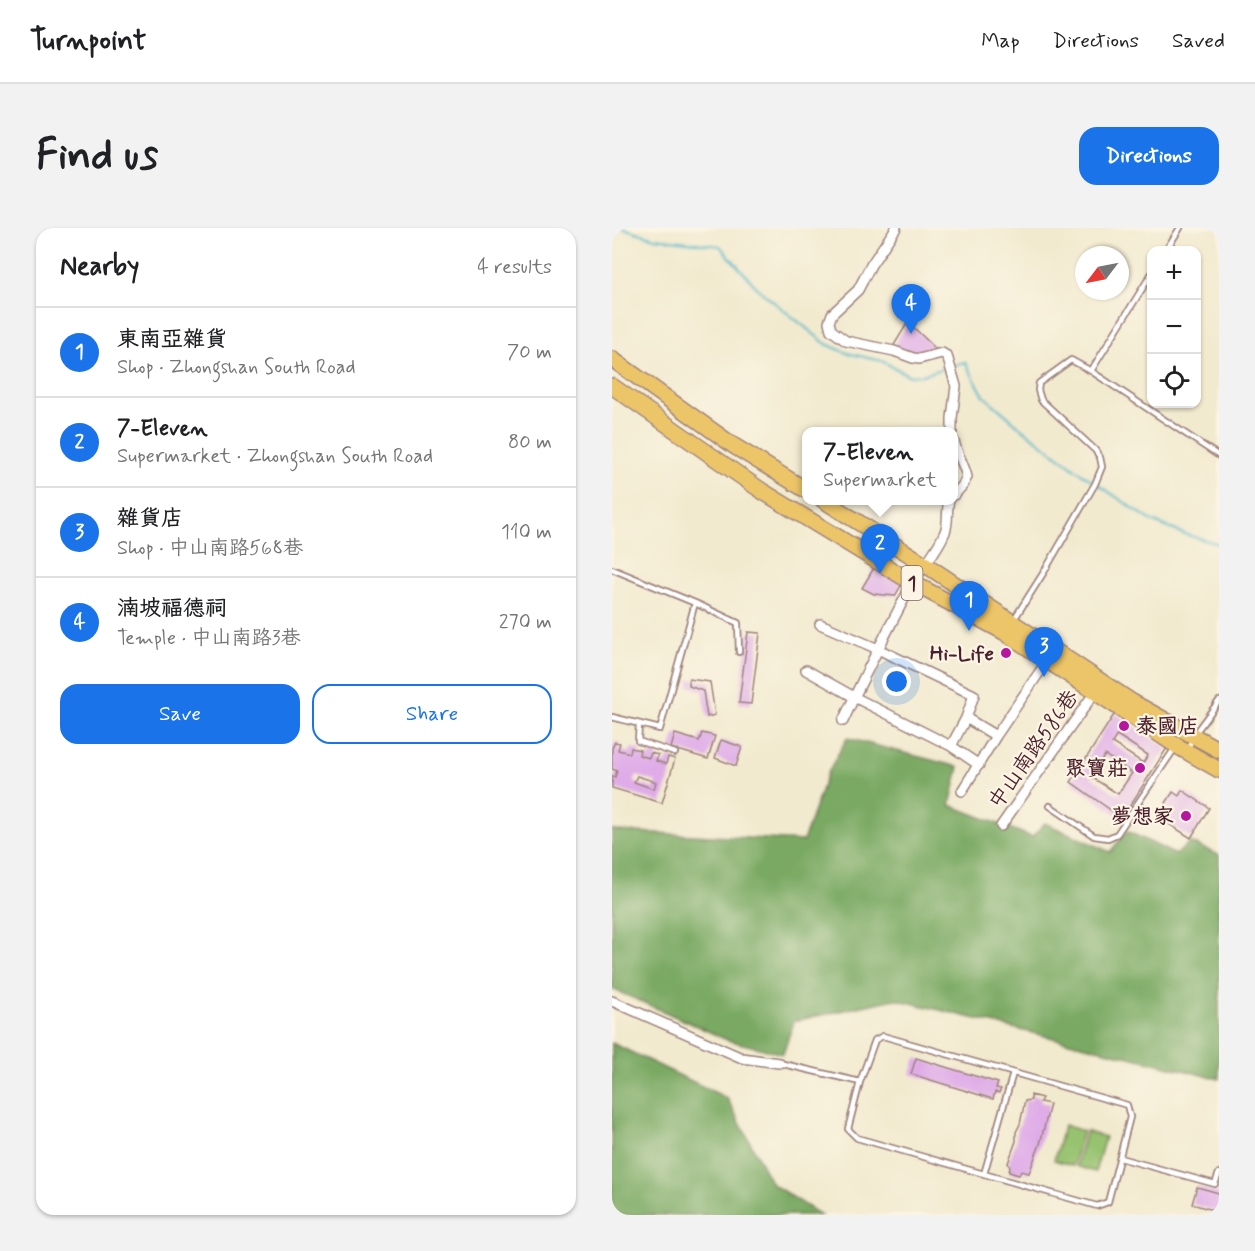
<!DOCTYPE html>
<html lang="en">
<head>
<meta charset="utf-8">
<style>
  :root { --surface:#fff; --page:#f2f2f2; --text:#202124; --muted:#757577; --line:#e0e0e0; --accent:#1a73e8 }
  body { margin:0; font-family:Mynerve,"LXGW WenKai TC",sans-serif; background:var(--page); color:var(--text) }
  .controls { position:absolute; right:18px; top:18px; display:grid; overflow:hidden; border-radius:12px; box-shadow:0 2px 4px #0004 }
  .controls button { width:54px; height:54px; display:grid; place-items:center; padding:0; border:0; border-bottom:2px solid var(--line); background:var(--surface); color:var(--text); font:30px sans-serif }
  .compass { position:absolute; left:463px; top:18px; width:54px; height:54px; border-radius:50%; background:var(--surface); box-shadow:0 2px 4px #0004; rotate:238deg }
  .you { position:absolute; left:285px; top:454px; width:21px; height:21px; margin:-15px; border:4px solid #fff; border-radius:50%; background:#1a73e8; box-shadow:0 0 0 9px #1a73e833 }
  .badge { display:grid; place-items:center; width:39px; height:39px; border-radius:50%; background:var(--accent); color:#fff; font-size:20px; font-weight:700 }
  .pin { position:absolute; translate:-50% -50px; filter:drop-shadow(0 2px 3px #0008) }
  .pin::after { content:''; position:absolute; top:32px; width:21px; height:18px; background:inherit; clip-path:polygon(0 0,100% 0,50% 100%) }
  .popup { position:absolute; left:190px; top:199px; width:156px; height:78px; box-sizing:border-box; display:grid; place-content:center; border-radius:12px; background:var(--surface); filter:drop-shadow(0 2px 4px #0005); font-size:20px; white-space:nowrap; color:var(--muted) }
  .popup b { font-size:22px; color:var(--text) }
  .popup::after { content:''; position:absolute; left:50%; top:100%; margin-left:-12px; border:12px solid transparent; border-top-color:var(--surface) }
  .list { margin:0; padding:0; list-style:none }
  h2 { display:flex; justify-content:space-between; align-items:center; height:78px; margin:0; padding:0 24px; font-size:26px }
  h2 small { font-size:20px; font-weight:400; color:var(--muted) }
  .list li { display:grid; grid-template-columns:39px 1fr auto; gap:18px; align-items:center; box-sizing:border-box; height:90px; padding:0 24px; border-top:2px solid var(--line) }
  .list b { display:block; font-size:22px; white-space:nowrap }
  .list p { margin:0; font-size:20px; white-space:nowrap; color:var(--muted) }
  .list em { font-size:20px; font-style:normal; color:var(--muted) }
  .actions { display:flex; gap:12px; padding:18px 24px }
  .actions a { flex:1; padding:14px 0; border:2px solid var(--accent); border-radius:18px; text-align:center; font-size:21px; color:var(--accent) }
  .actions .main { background:var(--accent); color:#fff }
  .icon { flex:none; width:33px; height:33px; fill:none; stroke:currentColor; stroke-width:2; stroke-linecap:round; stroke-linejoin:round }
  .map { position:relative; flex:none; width:607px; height:987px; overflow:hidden; border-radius:18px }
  header { display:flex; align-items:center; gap:36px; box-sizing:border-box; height:84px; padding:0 30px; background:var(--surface); border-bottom:2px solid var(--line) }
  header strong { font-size:28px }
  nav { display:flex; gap:33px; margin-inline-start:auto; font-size:21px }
  .intro { display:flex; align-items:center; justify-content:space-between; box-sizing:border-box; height:144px; padding:0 36px }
  h1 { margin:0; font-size:42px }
  .button { padding:15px 27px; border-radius:18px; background:var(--accent); color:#fff; font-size:21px; font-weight:700 }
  main { display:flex; gap:36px; padding:0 36px }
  aside { flex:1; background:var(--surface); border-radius:18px; box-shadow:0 2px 4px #0004 }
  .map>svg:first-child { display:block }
</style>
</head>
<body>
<header>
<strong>Turnpoint</strong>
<nav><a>Map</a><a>Directions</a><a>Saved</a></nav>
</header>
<div class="intro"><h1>Find us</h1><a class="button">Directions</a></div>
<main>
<aside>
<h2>Nearby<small>4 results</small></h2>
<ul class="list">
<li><span class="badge">1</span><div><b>東南亞雜貨</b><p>Shop · Zhongshan South Road</p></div><em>70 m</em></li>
<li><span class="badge">2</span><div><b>7-Eleven</b><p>Supermarket · Zhongshan South Road</p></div><em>80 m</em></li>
<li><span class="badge">3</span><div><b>雜貨店</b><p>Shop · 中山南路568巷</p></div><em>110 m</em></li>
<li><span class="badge">4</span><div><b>湳坡福德祠</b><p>Temple · 中山南路3巷</p></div><em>270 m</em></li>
</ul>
<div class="actions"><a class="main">Save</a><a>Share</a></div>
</aside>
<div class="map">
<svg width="607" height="987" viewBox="0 0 607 987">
  <rect width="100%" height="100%" fill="#fcf5e5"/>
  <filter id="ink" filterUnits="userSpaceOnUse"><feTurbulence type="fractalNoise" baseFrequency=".0167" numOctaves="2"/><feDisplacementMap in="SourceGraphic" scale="12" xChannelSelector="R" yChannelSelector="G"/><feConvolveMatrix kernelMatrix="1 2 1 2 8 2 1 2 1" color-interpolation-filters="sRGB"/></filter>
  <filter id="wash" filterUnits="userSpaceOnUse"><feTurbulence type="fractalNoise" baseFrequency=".008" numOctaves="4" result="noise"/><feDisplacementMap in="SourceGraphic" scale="24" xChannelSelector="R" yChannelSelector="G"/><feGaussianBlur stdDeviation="1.35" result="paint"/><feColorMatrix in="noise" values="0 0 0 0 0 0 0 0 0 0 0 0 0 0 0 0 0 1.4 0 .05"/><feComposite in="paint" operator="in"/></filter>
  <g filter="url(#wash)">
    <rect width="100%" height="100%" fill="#f2eacf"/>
    <!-- green -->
    <path fill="#97c370" stroke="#70714e" stroke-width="1.5" d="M452,897L471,903L461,938L442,932Z
      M474,903L493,909L483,944L464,938Z"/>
    <!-- forest -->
    <path fill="#79a962" stroke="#626446" stroke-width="1.5" d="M235,510L347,539L338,577L420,609L433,595L498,624L515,603L564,627L578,614L607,627V851L283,771L182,793L171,826L115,812L78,795L0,761V602L6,603L191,613L215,546Z
      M0,815L115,870L160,956L209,987H0Z"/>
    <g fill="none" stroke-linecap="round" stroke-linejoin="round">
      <!-- stream -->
      <path stroke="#4bb5c9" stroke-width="2" d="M11,0L43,10L108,18L147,62L214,116L235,125L270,133L298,148L310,147L337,139
        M342,137L353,134L372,168L408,199L466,243L540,293L572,306L607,316"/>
    </g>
    <g id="blocks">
      <!-- building -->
      <path fill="#dface8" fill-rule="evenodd" d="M296,94L324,121L334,124L294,128L282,117Z
        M263,338L291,354L283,368L262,366L250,360Z
        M136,404L148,405L139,476L127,475Z
        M77,451L98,454L103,487L95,489L91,463L77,458Z
        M503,485L555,520L510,590L459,554ZM505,507L536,527L531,535L500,515ZM493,527L520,545L506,566L479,549Z
        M90,505L103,508L96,531L59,520L63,506L87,513Z
        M109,512L130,519L124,538L103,530Z
        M3,514L8,515L6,522L18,525L19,520L28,522L27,527L37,530L39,525L46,527L44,533L54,536L56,529L63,531L50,575L0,560V548L3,549L5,543L0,541V520ZM25,548L44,554L42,561L22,554Z
        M570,562L597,580L579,610L552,593L559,582L552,578L561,564L567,568Z
        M304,830L386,855L384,860L389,861L387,865L383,864L381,871L299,846Z
        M419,867L430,870L428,874L438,876L428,916L417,945L409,943L407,947L397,944L398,939L396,935L404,913V904L408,896L413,873L419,872Z
        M585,959L607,965V984L580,976Z"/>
    </g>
  </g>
  <g filter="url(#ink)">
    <use href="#blocks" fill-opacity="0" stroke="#9e847d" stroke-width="1.5"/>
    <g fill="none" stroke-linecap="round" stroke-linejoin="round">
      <defs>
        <path id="service" d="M554,22L568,0
          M479,143L540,45
          M0,341L83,375
          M401,393L432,344L483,256L490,239L488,229L483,222L429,172L426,162L427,155L459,132L479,143L607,228
          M0,489L48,501L83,375L126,395L127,424
          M27,496L26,513L63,525
          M576,521L581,508L607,473
          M438,578L482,608L496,610L505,606L563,520
          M167,835L248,854L236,901L245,910L485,978L496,974L518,889L515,877L271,808L263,812L248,854
          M508,930L603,956L607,945
          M372,946L401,845"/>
        <path id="minor" d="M284,0L259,37L246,62L220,86L217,94L219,102L234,113L282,123L301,130L307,131L330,125L335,128L344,158L340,190V204
          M342,213C345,226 352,236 355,249L351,257L342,267
          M194,442L242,469L339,518L354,490L362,467L266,421L208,396
          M354,490L384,508
          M231,493C252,448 275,403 299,358C309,340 325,324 333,304C337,293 334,283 337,272
          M339,518L367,537
          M350,563L384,508L435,433
          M389,598L483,464
          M0,773L130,830L167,835"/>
        <path id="primary" d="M0,131L122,218L194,262
          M0,158L150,263L301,355L392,404L565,518L607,542
          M211,272L314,337L520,474L607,522"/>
      </defs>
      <!-- service casing -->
      <use href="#service" stroke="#9e847d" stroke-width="8"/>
      <!-- minor casing -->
      <use href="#minor" stroke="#9e847d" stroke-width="12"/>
      <!-- primary casing -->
      <use href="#primary" stroke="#9e847d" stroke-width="18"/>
      <!-- service -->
      <use href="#service" stroke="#fff" stroke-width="4.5"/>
      <!-- minor -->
      <use href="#minor" stroke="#fff" stroke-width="9"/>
      <!-- primary -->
      <use href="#primary" stroke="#edc569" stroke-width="15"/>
    </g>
  </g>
  <!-- markers -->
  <g fill="#b5179e" stroke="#fcf5e5" stroke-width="2">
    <circle cx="394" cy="425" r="6"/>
    <circle cx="512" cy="498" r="6"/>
    <circle cx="528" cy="540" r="6"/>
    <circle cx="574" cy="588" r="6"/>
  </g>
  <g text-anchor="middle" stroke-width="4.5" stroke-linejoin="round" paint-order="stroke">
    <!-- shield labels -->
    <rect fill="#fcf5e5" stroke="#7f5f63" stroke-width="1.5" x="289.5" y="338" width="21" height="34" rx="4.5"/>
    <g font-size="20" font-weight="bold" fill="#4a1f2b">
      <text x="300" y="362">1</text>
    </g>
    <!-- poi labels -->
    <g font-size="21" font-weight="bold" fill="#4a1f2b" stroke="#fcf5e5" text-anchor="end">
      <text x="382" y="432">Hi-Life</text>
      <text x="524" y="505" text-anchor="start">泰國店</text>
      <text x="516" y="547">聚寶莊</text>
      <text x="562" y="595">夢想家</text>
    </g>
    <!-- street labels -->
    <g font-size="21" fill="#4a1f2b" stroke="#fcf5e5">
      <text transform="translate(421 521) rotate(-55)" y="7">中山南路586巷</text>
    </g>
  </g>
</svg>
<div class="controls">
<button>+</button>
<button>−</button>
<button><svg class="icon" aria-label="locate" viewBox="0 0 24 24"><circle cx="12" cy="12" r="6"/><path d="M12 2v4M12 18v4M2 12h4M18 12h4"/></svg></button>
</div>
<svg class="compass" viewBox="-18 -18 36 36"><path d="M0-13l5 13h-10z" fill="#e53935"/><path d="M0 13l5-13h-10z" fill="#757577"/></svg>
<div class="you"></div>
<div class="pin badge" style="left:357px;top:403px">1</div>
<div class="pin badge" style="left:268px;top:346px">2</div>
<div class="popup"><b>7-Eleven</b>Supermarket</div>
<div class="pin badge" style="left:432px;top:449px">3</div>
<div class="pin badge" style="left:299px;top:106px">4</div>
</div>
</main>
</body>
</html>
